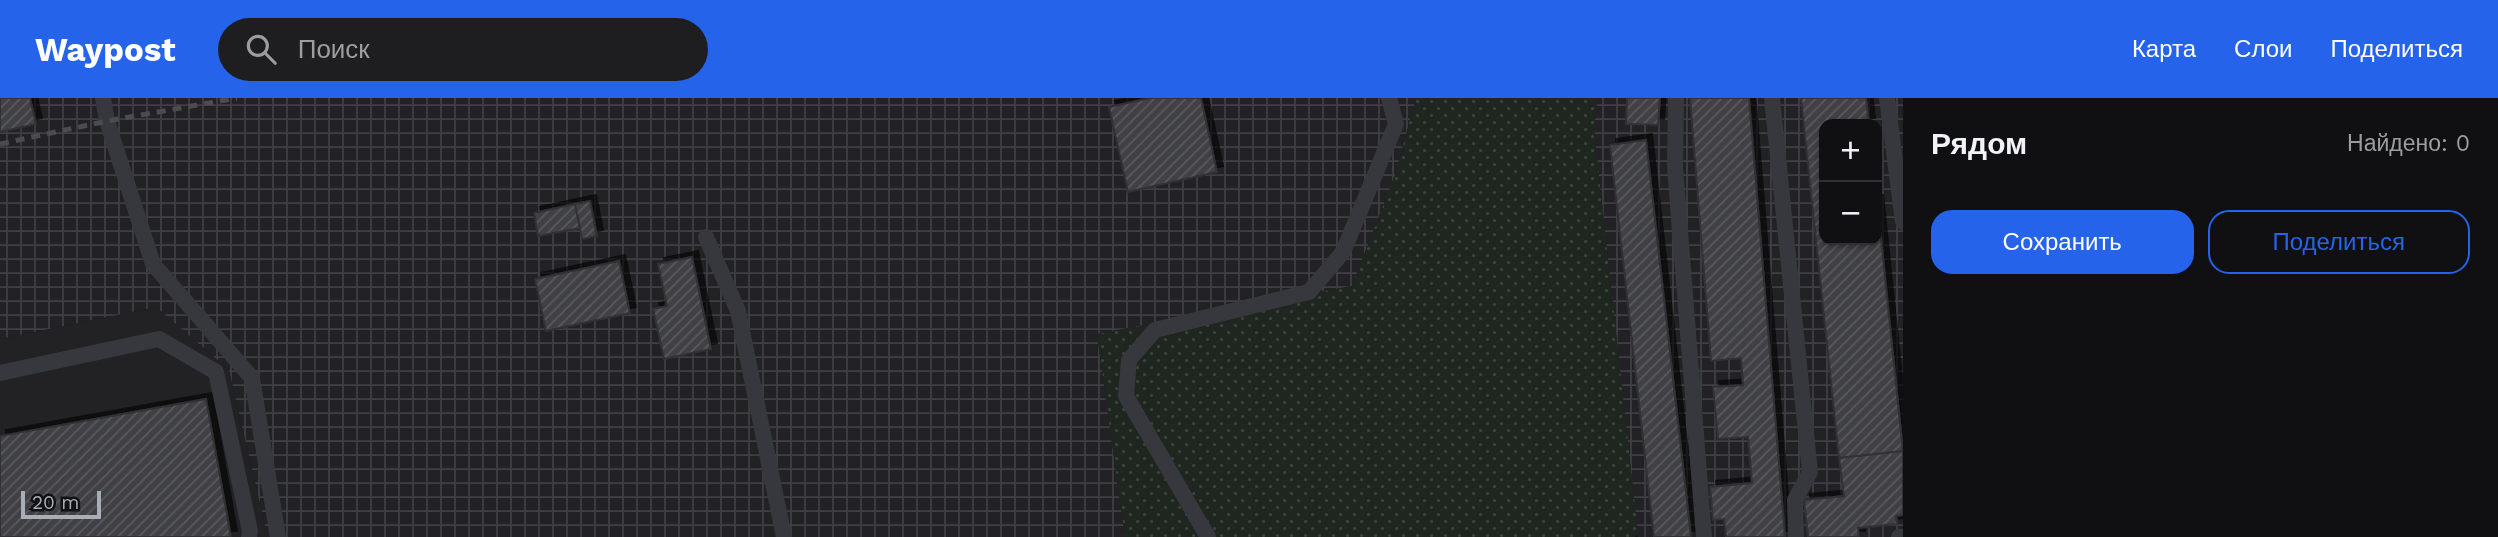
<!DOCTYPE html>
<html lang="ru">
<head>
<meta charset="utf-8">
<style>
  :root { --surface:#101012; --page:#1e1e20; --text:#f1f3f6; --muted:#9c9d9f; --line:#303032; --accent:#2563eb }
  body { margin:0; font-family:"Work Sans",sans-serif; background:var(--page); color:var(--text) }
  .controls { position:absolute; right:21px; top:21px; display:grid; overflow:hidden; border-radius:14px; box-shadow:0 2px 5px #0004 }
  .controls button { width:63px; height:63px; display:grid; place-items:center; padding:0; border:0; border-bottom:2px solid var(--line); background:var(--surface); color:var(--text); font:35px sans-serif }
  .scale { position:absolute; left:21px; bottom:18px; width:80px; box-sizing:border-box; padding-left:7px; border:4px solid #a8adb8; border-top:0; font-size:19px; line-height:24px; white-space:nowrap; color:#a8adb8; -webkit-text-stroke:5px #111113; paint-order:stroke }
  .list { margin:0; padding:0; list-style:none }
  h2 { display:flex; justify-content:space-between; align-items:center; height:91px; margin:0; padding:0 28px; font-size:30px }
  h2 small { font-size:23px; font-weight:400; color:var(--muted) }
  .actions { display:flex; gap:14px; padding:21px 28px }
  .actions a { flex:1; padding:16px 0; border:2px solid var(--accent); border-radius:21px; text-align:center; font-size:24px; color:var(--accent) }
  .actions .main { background:var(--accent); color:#fff }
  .icon { flex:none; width:38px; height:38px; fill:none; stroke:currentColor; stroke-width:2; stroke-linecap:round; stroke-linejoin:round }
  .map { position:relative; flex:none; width:1903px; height:439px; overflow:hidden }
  header { display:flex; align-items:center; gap:42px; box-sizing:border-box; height:98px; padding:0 35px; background:var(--accent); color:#fff }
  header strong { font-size:33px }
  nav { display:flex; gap:38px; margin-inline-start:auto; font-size:24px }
  .search { width:490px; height:63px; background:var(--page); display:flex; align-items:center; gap:18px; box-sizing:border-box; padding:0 24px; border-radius:38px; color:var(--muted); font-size:26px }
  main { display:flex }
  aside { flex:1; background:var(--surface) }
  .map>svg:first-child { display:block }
</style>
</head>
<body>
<header>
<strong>Waypost</strong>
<div class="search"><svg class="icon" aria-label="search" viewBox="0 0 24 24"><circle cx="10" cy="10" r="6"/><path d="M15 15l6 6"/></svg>Поиск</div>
<nav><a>Карта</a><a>Слои</a><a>Поделиться</a></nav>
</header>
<main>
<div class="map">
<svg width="1903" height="439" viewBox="0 0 1903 439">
  <defs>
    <pattern id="industrial-grid" width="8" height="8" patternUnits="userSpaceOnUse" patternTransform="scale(1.75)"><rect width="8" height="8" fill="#222225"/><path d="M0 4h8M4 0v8" fill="none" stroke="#3f3f43"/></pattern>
    <pattern id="grass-dots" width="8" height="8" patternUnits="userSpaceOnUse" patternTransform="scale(1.75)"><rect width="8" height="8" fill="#1e261f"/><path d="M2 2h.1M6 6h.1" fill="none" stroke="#3c433d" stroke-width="1.8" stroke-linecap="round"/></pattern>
    <pattern id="building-hatch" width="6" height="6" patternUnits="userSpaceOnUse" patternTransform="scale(1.75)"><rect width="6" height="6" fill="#404145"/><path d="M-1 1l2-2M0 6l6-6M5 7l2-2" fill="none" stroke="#595a5e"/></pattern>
    <filter id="shadow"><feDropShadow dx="6" dy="-6" stdDeviation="0" flood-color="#0009"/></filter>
  </defs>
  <rect width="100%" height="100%" fill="#161618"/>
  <!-- built -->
  <path fill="#222225" d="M156,209L229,272L265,427L264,439H0V241Z"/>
  <!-- industrial -->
  <path fill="url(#industrial-grid)" fill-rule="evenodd" d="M0,0H1416L1395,77L1352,188L1097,236L1125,439H264L265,427L229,272L156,209L0,241Z
    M1597,0H1903V439H1638L1594,32ZM1824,26H1877V142H1824Z"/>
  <!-- grass -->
  <path fill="url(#grass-dots)" d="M1416,0H1597L1594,32L1638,436L1634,439H1125L1097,236L1352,188L1395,77Z"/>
  <!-- building -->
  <path fill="url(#building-hatch)" stroke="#303034" stroke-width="2" filter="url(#shadow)" d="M0,0H30L36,26L0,34Z
    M1150,0H1201L1217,74L1128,94L1109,9Z
    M1627,0H1660L1658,27L1626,26Z
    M1690,0H1749L1785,439H1726L1724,421L1713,422L1710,389L1752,385L1748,339L1718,341L1713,289L1743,287L1741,260L1711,263Z
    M1801,0H1866L1869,26H1824V142H1877V102L1903,353L1839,360Z
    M1646,42L1691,439H1654L1610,47Z
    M590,103L597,138L582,141L575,106Z
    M575,106L580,130L538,138L534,115Z
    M692,159L711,251L664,261L653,211L667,208L658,166Z
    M619,163L630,215L546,233L535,181Z
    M206,301L231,439H0V338Z
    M1903,353V417L1896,418L1897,426L1858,430L1859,439H1808L1804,402L1844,398L1839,360Z"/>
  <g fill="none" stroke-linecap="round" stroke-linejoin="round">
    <!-- lane -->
    <path stroke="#37383d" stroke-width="16" d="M103,0L107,23L153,166L252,280L278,439
      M1676,0L1675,69L1704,439
      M1772,0L1810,374L1795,402L1796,439
      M1887,0L1903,124
      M706,139L738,213L784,439
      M0,275L159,241L216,274L250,433L249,439
      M1208,439L1126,298L1129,262L1155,232L1309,194L1343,154L1396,26L1389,0
      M1899,439H1903"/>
    <!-- rail -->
    <path stroke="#4a4c52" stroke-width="5" stroke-dasharray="9 7" stroke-linecap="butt" d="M0,46L107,23L237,0"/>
  </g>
</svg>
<div class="controls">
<button>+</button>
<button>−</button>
</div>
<div class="scale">20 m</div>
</div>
<aside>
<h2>Рядом<small>Найдено: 0</small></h2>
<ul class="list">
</ul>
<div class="actions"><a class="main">Сохранить</a><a>Поделиться</a></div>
</aside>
</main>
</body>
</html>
